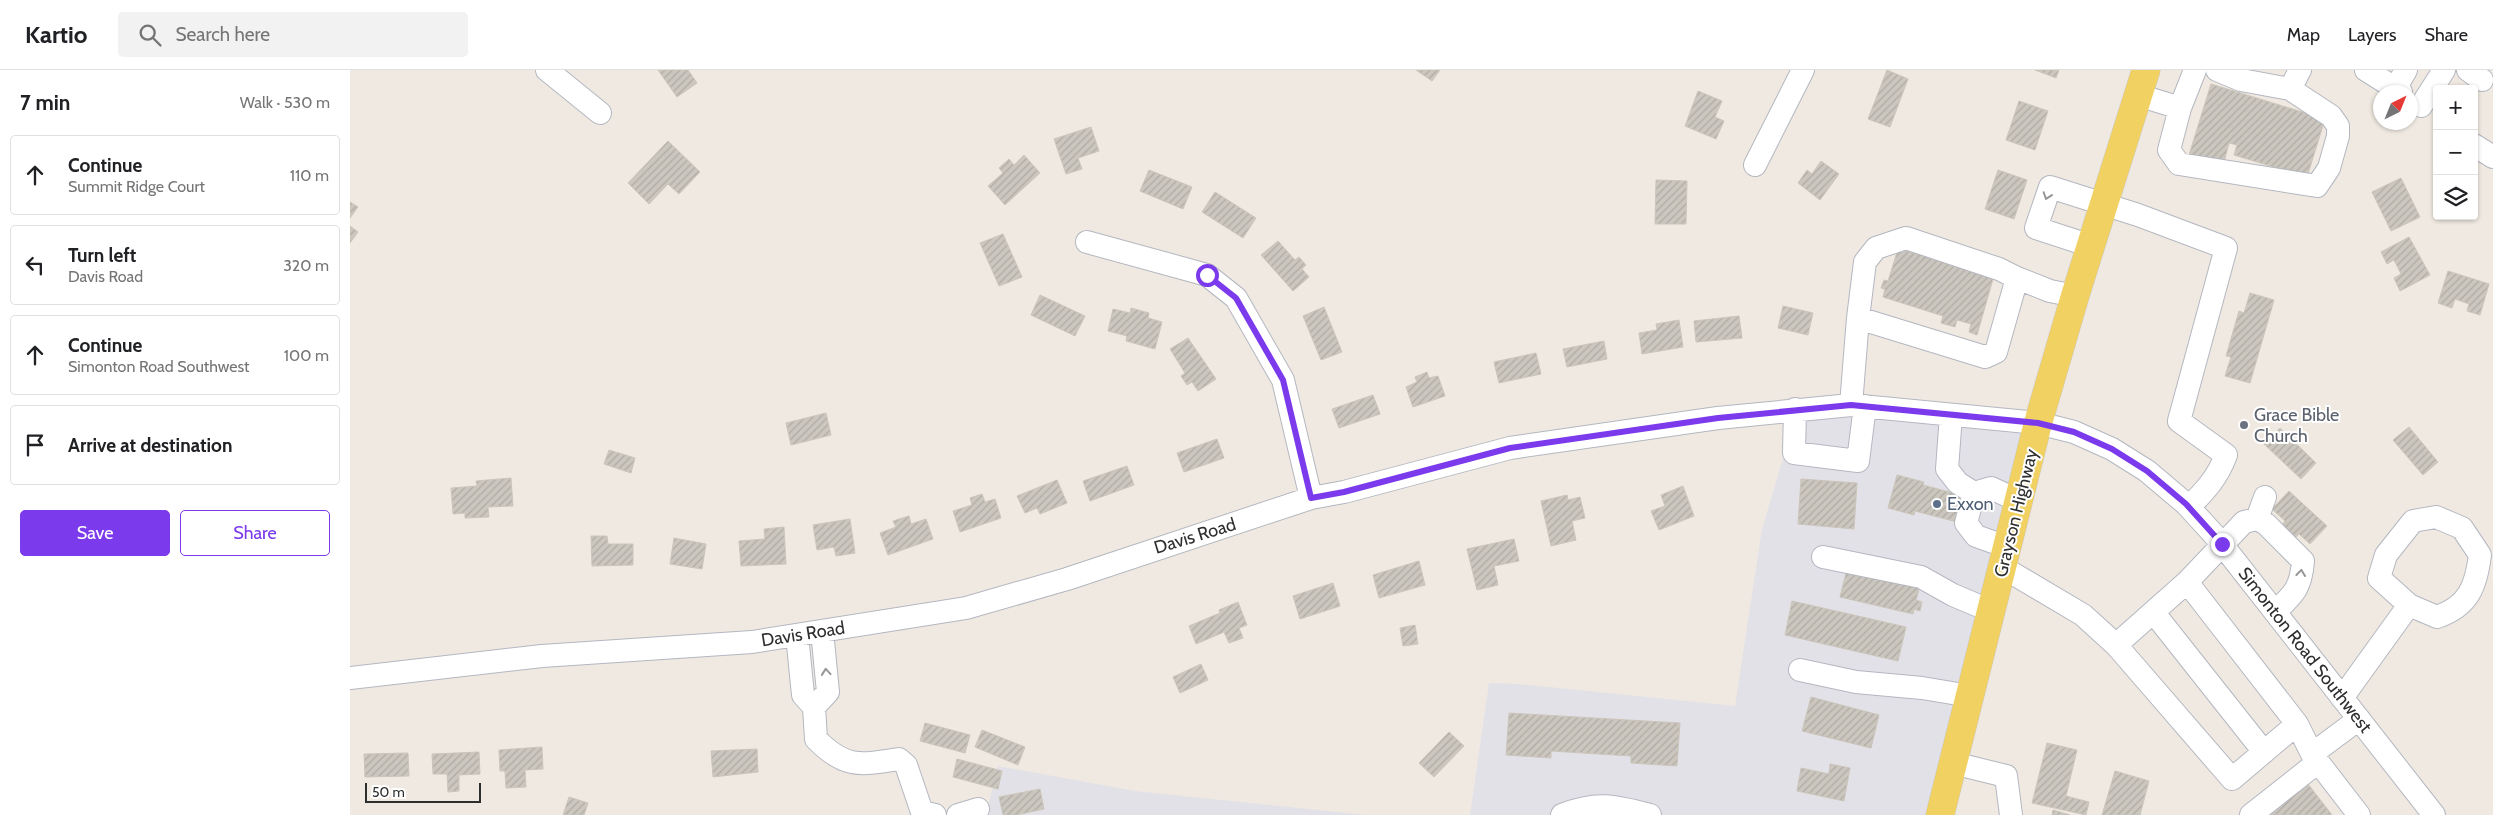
<!DOCTYPE html>
<html lang="en">
<head>
<meta charset="utf-8">
<style>
  :root { --surface:#fff; --page:#f2f2f2; --text:#202124; --muted:#757577; --line:#e0e0e0; --accent:#7c3aed }
  body { margin:0; font-family:Cabin,sans-serif; background:var(--page); color:var(--text) }
  .controls { position:absolute; right:15px; top:15px; display:grid; overflow:hidden; border-radius:5px; box-shadow:0 1px 4px #0004 }
  .controls button { width:45px; height:45px; display:grid; place-items:center; padding:0; border:0; border-bottom:1px solid var(--line); background:var(--surface); color:var(--text); font:25px sans-serif }
  .compass { position:absolute; left:2023px; top:15px; width:45px; height:45px; border-radius:50%; background:var(--surface); box-shadow:0 1px 4px #0004; rotate:43deg }
  .scale { position:absolute; left:15px; bottom:12px; width:116px; box-sizing:border-box; padding-left:5px; border:2px solid #2e2e2e; border-top:0; font-size:14px; line-height:18px; white-space:nowrap; color:#2e2e2e; -webkit-text-stroke:4px #fff; paint-order:stroke }
  .stop { position:absolute; width:15px; height:15px; margin:-11px; border:4px solid #7c3aed; border-radius:50%; background:#fff }
  .stop.end { background:#7c3aed; border-color:#fff; box-shadow:0 1px 5px #0008 }
  .list { margin:0; padding:0; list-style:none }
  h2 { display:flex; justify-content:space-between; align-items:center; height:65px; margin:0; padding:0 20px; font-size:21px }
  h2 small { font-size:16px; font-weight:400; color:var(--muted) }
  .list li { display:grid; grid-template-columns:32px 1fr auto; gap:15px; align-items:center; box-sizing:border-box; height:80px; margin:0 10px 10px; padding:0 10px; border:1px solid var(--line); border-radius:5px }
  .list b { display:block; font-size:19px; white-space:nowrap }
  .list p { margin:0; font-size:16px; white-space:nowrap; color:var(--muted) }
  .list em { font-size:16px; font-style:normal; color:var(--muted) }
  .actions { display:flex; gap:10px; padding:15px 20px }
  .actions a { flex:1; padding:11px 0; border:1px solid var(--accent); border-radius:5px; text-align:center; font-size:18px; color:var(--accent) }
  .actions .main { background:var(--accent); color:#fff }
  .icon { flex:none; width:28px; height:28px; fill:none; stroke:currentColor; stroke-width:2; stroke-linecap:round; stroke-linejoin:round }
  .map { position:relative; flex:none; width:2143px; height:745px; overflow:hidden }
  header { display:flex; align-items:center; gap:30px; box-sizing:border-box; height:70px; padding:0 25px; background:var(--surface); border-bottom:1px solid var(--line) }
  header strong { font-size:24px }
  nav { display:flex; gap:28px; margin-inline-start:auto; font-size:18px }
  .search { width:350px; height:45px; background:var(--page); display:flex; align-items:center; gap:12px; box-sizing:border-box; padding:0 18px; border-radius:5px; color:var(--muted); font-size:19px }
  main { display:flex }
  aside { flex:1; background:var(--surface) }
  .map>svg:first-child { display:block }
</style>
</head>
<body>
<header>
<strong>Kartio</strong>
<div class="search"><svg class="icon" aria-label="search" viewBox="0 0 24 24"><circle cx="10" cy="10" r="6"/><path d="M15 15l6 6"/></svg>Search here</div>
<nav><a>Map</a><a>Layers</a><a>Share</a></nav>
</header>
<main>
<aside>
<h2>7 min<small>Walk · 530 m</small></h2>
<ul class="list">
<li><svg class="icon" aria-label="ahead" viewBox="0 0 24 24"><path d="M12 20V5M6 11l6-6 6 6"/></svg><div><b>Continue</b><p>Summit Ridge Court</p></div><em>110 m</em></li>
<li><svg class="icon" aria-label="left" viewBox="0 0 24 24"><path d="M17 20v-9H6M10 6l-5 5 5 5"/></svg><div><b>Turn left</b><p>Davis Road</p></div><em>320 m</em></li>
<li><svg class="icon" aria-label="ahead" viewBox="0 0 24 24"><path d="M12 20V5M6 11l6-6 6 6"/></svg><div><b>Continue</b><p>Simonton Road Southwest</p></div><em>100 m</em></li>
<li><svg class="icon" aria-label="arrive" viewBox="0 0 24 24"><path d="M6 21V4h12l-3 4 3 4H6"/></svg><div><b>Arrive at destination</b></div></li>
</ul>
<div class="actions"><a class="main">Save</a><a>Share</a></div>
</aside>
<div class="map">
<svg width="2143" height="745" viewBox="0 0 2143 745">
  <defs>
    <pattern id="building-hatch" width="6" height="6" patternUnits="userSpaceOnUse" patternTransform="scale(1.25)"><rect width="6" height="6" fill="#cbc7bf"/><path d="M-1 1l2-2M0 6l6-6M5 7l2-2" fill="none" stroke="#afaba4"/></pattern>
  </defs>
  <rect width="100%" height="100%" fill="#efe9e1"/>
  <!-- industrial -->
  <path fill="#e3e1e8" d="M1451,328L1541,338L1677,341L1587,745H1120L1139,613L1168,614L1385,636L1412,459Z
    M648,696L785,721L1016,745H636Z"/>
  <!-- building -->
  <path fill="url(#building-hatch)" stroke="#cbc5ba" d="M308,0H338L347,13L327,27Z
    M1066,0H1090L1082,11Z
    M1537,0L1558,9L1540,57L1518,49Z
    M1685,0H1709L1706,8Z
    M1861,14L1975,49L1957,107L1884,85L1887,75L1879,73L1873,96L1839,85Z
    M1348,21L1372,31L1365,47L1374,51L1366,69L1335,56Z
    M1669,31L1698,41L1685,80L1656,70Z
    M741,57L749,81L728,88L732,99L716,104L704,69Z
    M318,71L350,102L329,124L318,114L299,134L278,113Z
    M674,85L690,103L655,135L638,116L653,103L649,98L659,89L664,95Z
    M1471,91L1489,104L1470,130L1448,113L1457,100L1462,104Z
    M799,100L842,117L833,139L790,121Z
    M1648,100L1677,110L1664,149L1635,139Z
    M2051,108L2070,147L2041,161L2022,122Z
    M1306,110L1337,111L1336,154H1305Z
    M865,122L906,148L893,168L852,142Z
    M0,132L8,137L0,148Z
    M0,156L8,162L0,173Z
    M653,164L672,207L649,216L630,173Z
    M2059,167L2080,205L2050,221L2044,208L2051,204L2044,190L2037,194L2031,182Z
    M928,171L945,190L949,187L956,195L952,199L959,207L943,221L911,185Z
    M1570,175L1585,180L1582,189L1643,209L1627,265L1619,262L1621,254L1607,250L1605,257L1591,253L1593,246L1533,227L1535,219L1531,218L1534,210L1538,211L1548,179L1567,184Z
    M2098,201L2139,214L2130,245L2117,241L2119,234L2105,229L2102,238L2088,233Z
    M1900,223L1924,230L1900,313L1875,306L1881,287L1876,286L1889,241L1894,243Z
    M690,225L735,246L725,266L681,245Z
    M1433,236L1463,243L1458,265L1428,258Z
    M974,237L992,282L971,290L953,246Z
    M781,238L799,243L798,248L812,252L805,279L776,271L777,266L758,261L763,239L780,243Z
    M1389,246L1392,268L1346,272L1344,251Z
    M1329,250L1333,277L1292,284L1289,263L1307,260L1306,254Z
    M838,268L866,309L848,321L842,312L837,315L831,306L835,303L820,279Z
    M1254,271L1257,289L1217,297L1213,279Z
    M1186,283L1191,304L1149,313L1144,292Z
    M1077,302L1079,308L1088,306L1095,326L1063,337L1056,317L1067,312L1065,307Z
    M1023,325L1030,344L989,358L982,339Z
    M476,343L481,365L441,375L436,353Z
    M2059,357L2088,392L2073,405L2043,370Z
    M1930,358L1966,393L1951,409L1914,374Z
    M867,369L874,388L834,402L827,383Z
    M259,380L285,388L281,403L254,394Z
    M777,396L784,415L740,431L733,411Z
    M1547,405L1574,412L1573,415L1618,427L1611,453L1565,441L1564,445L1538,438Z
    M161,408L163,436L138,437L139,447L115,448V443L103,444L101,418L127,416L126,411Z
    M1451,409L1507,413L1504,459L1448,454Z
    M707,410L717,433L690,444L687,438L675,443L667,426Z
    M1333,416L1344,446L1309,460L1301,441L1315,436L1311,425Z
    M1939,421L1977,456L1960,474L1949,464L1946,467L1932,455L1935,451L1922,439Z
    M632,424L635,432L645,429L651,448L610,462L603,441L622,435L620,428Z
    M1217,425L1218,430L1230,427L1235,448L1222,451L1226,470L1201,476L1191,431Z
    M559,446L561,454L576,449L583,469L538,485L530,463L546,457L543,451Z
    M500,449L505,483L486,486L484,477L467,480L463,455Z
    M434,457L436,494L391,496L389,471L415,469L414,459Z
    M241,466H257L258,474H283V495L242,496Z
    M324,468L356,474L352,499L320,494Z
    M1164,469L1169,491L1144,496L1148,515L1127,520L1117,479Z
    M1069,491L1075,515L1029,528L1023,505Z
    M1497,499L1570,516L1566,530L1572,532L1570,541L1564,539L1563,544L1490,527Z
    M983,513L990,536L950,549L943,526Z
    M1442,531L1556,557L1548,591L1435,565Z
    M888,532L897,555L889,558L893,568L879,573L874,562L846,574L839,556L870,543L869,540Z
    M1065,555L1068,574L1053,576L1050,558Z
    M851,594L858,610L830,623L823,607Z
    M1461,627L1529,645L1521,678L1452,661Z
    M1159,643L1330,653L1327,696L1281,693V686L1201,681V688L1156,685Z
    M575,653L620,665L615,683L570,671Z
    M632,660L675,677L668,695L625,677Z
    M1099,662L1114,676L1084,707L1069,693Z
    M1697,673L1727,680L1716,726L1739,732L1736,745L1682,733Z
    M192,677L193,699L175,700L176,717L156,718L155,701H150L149,680Z
    M407,679L408,702L363,707L361,681Z
    M129,682L130,704L109,705V721L98,722L97,704H83L82,684Z
    M58,683L59,706L15,707L14,684Z
    M607,689L652,701L648,719L603,707Z
    M1480,694L1500,698L1494,731L1447,721L1451,698L1479,704Z
    M1765,701L1799,711L1790,745H1752Z
    M1958,714L1982,745H1918Z
    M690,719L694,739L666,745H653L649,727Z
    M219,727L238,733L234,745H213Z
    M1703,740L1720,745H1702Z"/>
  <g fill="none" stroke-linecap="round" stroke-linejoin="round">
    <defs>
      <path id="minor" d="M197,0L250,43
        M1867,0L1891,10L1940,19L1950,0
        M2016,0L2051,22
        M2118,0L2132,10
        M2045,19L2056,0
        M1788,25L1830,38L1845,0
        M2071,36L2094,0
        M1830,38L1819,80L1829,94L1967,116L1979,98L1988,66V56L1981,46L1940,19
        M2124,75L2143,87
        M1405,95L1453,0
        M737,172L857,205L886,228L933,310L961,428
        M1741,176L1686,158L1700,117L1788,145L1876,178L1829,351L1876,385C1868,407 1855,421 1839,437
        M1508,248L1515,192L1526,178L1556,168L1649,199L1667,208
        M1501,335L1508,248L1635,287L1646,282L1667,208L1700,221L1725,226
        M1445,339L1444,383L1508,391L1515,336
        M1601,345L1597,399L1608,413L1624,423L1616,453L1626,466L1657,477
        M1624,423L1641,418L1669,431
        M1907,449L1915,427
        M1473,487L1571,507L1603,525L1641,541
        M1652,497L1733,545L1766,575L1837,512
        M1925,542C1944,524 1951,518 1953,491L1916,454L1907,449L1894,452L1837,512L1947,654L1962,684
        M1804,543L1914,682
        M447,565L453,625L464,637L466,669C495,699 511,695 549,689L556,695L572,742L585,745
        M1766,575L1882,709L1947,654
        M1450,600L1506,612L1572,618L1620,626
        M0,608L192,586L402,572L616,538L717,509L961,428L994,422L1160,378L1368,348L1501,335L1688,353L1724,362L1762,379L1797,401L1836,434L1867,468L2084,745
        M1992,628L2059,535L2029,508L2036,485L2063,451L2086,447L2112,458L2130,485C2126,516 2119,536 2087,547L2059,535
        M464,637L478,622L472,561
        M2009,649L1962,684L2009,745
        M1603,693L1656,706L1661,745
        M608,745L628,739
        M1212,745C1247,731 1265,736 1300,745
        M1901,745L1968,692"/>
      <path id="major" d="M1590,745L1688,353L1725,226L1796,0"/>
    </defs>
    <!-- minor casing -->
    <use href="#minor" stroke="#b4b7c1" stroke-width="24"/>
    <!-- major casing -->
    <use href="#major" stroke="#c9c9c9" stroke-width="29"/>
    <!-- minor -->
    <use href="#minor" stroke="#fff" stroke-width="22"/>
    <!-- major -->
    <use href="#major" stroke="#f2d163" stroke-width="28"/>
  </g>
  <!-- one-way arrows -->
  <defs><path id="oneway-chevron" d="M-2-3.5L2.5 0L-2 3.5" fill="none" stroke-width="1.6" stroke-linecap="round" stroke-linejoin="round" transform="scale(1.25)"/></defs>
  <g stroke="#969696">
    <use href="#oneway-chevron" transform="translate(1697 126) rotate(109)"/>
    <use href="#oneway-chevron" transform="translate(1951 503) rotate(-83)"/>
    <use href="#oneway-chevron" transform="translate(476 602) rotate(-95)"/>
  </g>
  <g fill="none" stroke-linecap="round" stroke-linejoin="round">
    <!-- route -->
    <path stroke="#7c3aed" stroke-width="6" d="M857,205L886,228L933,310L961,428L994,422L1160,378L1368,348L1501,335L1688,353L1724,362L1762,379L1797,401L1836,434L1872,474"/>
  </g>
  <!-- markers -->
  <circle fill="#6b7280" stroke="#fff" stroke-width="2" cx="1894" cy="355" r="5"/>
  <circle fill="#5c6f8a" stroke="#fff" stroke-width="2" cx="1587" cy="434" r="5"/>
  <g text-anchor="middle" stroke-width="4" stroke-linejoin="round" paint-order="stroke">
    <!-- worship labels -->
    <g font-size="18" fill="#5b616d" stroke="#fff" text-anchor="start">
      <text x="1904" y="351">Grace Bible<tspan x="1904" dy="21">Church</tspan></text>
    </g>
    <!-- service labels -->
    <g font-size="18" fill="#4e5e75" stroke="#fff" text-anchor="start">
      <text x="1597" y="440">Exxon</text>
    </g>
    <!-- street labels -->
    <g font-size="18" fill="#2e2e2e" stroke="#fff">
      <text transform="translate(1666 443) rotate(-76)" y="6">Grayson Highway</text>
      <text transform="translate(845 466) rotate(-17)" y="6">Davis Road</text>
      <text transform="translate(453 564) rotate(-9)" y="6">Davis Road</text>
      <text transform="translate(1955 580) rotate(52)" y="6">Simonton Road Southwest</text>
    </g>
  </g>
</svg>
<div class="controls">
<button>+</button>
<button>−</button>
<button><svg class="icon" aria-label="layers" viewBox="0 0 24 24"><path d="M12 4l9 5-9 5-9-5zM3 14l9 5 9-5"/></svg></button>
</div>
<svg class="compass" viewBox="-18 -18 36 36"><path d="M0-13l5 13h-10z" fill="#e53935"/><path d="M0 13l5-13h-10z" fill="#757577"/></svg>
<div class="scale">50 m</div>
<div class="stop" style="left:857px;top:205px"></div>
<div class="stop end" style="left:1872px;top:474px"></div>
</div>
</main>
</body>
</html>
